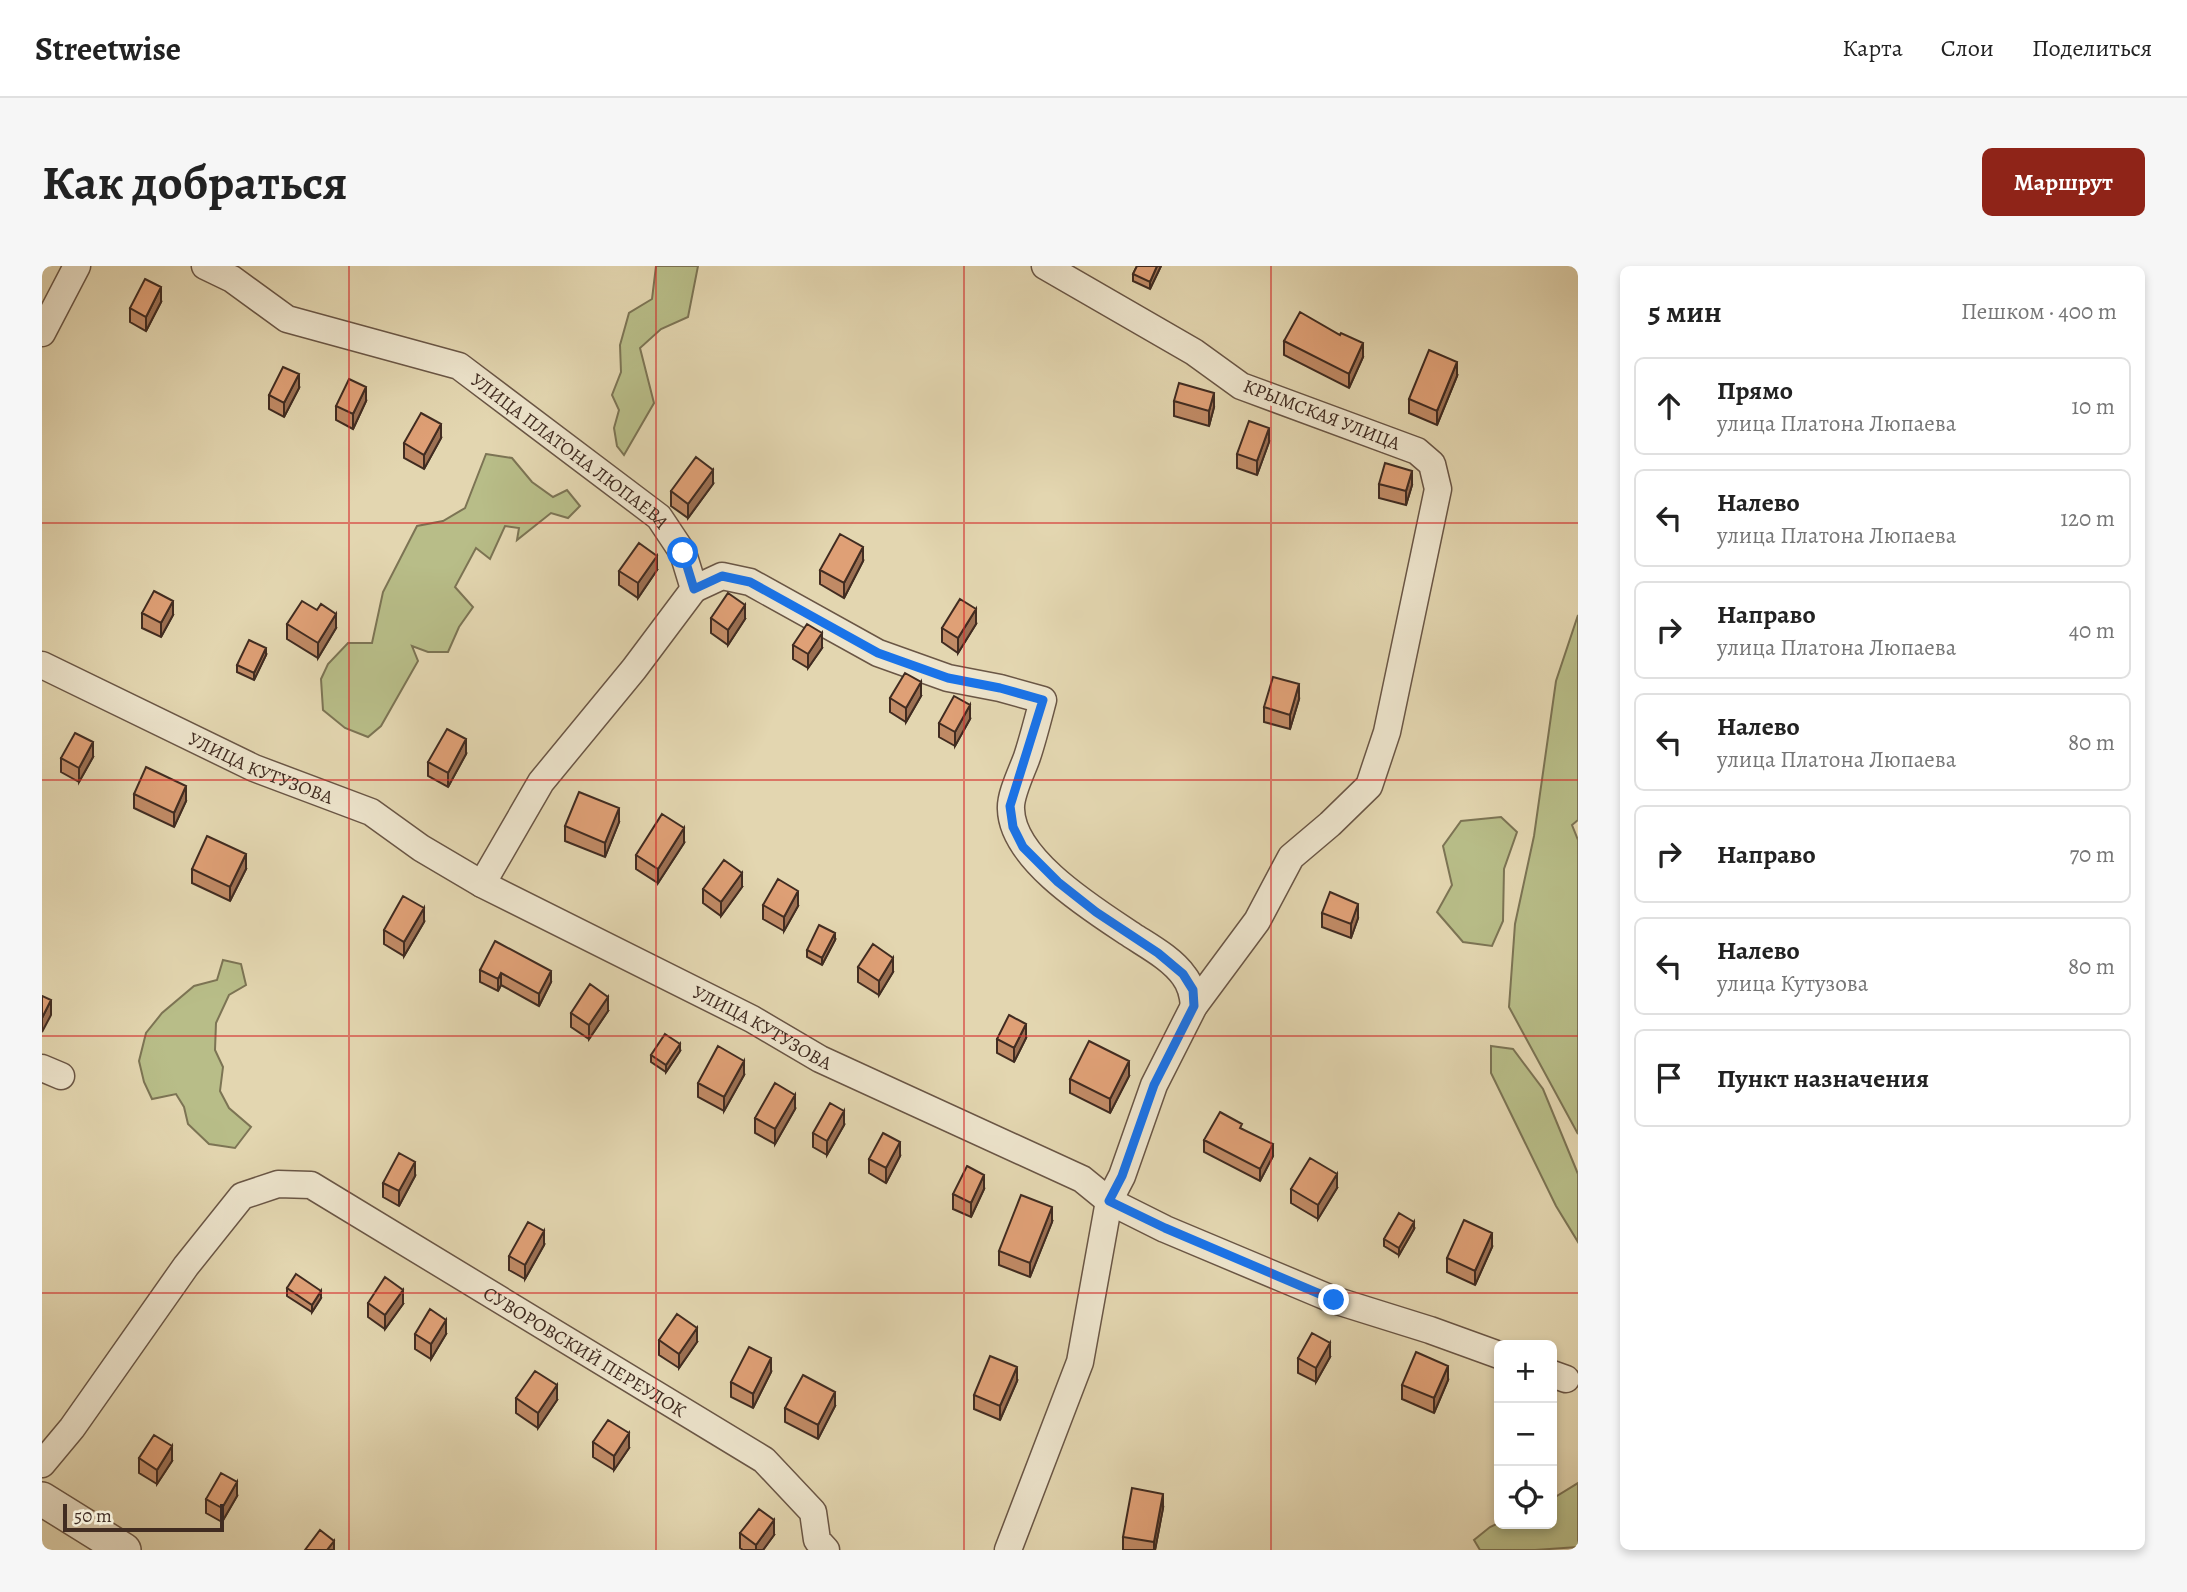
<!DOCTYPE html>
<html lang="ru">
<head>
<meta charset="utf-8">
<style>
  :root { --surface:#fff; --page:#f6f6f6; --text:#222; --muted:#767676; --line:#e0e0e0; --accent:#8f2418 }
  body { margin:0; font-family:Alegreya,serif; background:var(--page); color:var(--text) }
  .controls { position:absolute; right:21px; bottom:21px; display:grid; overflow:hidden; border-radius:10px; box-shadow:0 4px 10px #0003 }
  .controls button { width:63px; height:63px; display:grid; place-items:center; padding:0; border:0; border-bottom:2px solid var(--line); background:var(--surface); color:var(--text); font:35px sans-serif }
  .scale { position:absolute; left:21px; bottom:18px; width:161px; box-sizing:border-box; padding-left:7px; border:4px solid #412c21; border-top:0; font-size:19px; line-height:24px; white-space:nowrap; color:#412c21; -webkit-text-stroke:5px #ede4cc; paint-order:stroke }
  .stop { position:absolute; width:21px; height:21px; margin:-16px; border:5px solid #1a73e8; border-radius:50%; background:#fff }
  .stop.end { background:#1a73e8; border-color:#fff; box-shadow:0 2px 7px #0008 }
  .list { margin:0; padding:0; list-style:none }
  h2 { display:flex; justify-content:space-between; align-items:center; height:91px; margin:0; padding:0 28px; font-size:30px }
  h2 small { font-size:23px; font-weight:400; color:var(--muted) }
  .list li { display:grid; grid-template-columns:46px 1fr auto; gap:21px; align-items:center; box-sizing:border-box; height:98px; margin:0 14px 14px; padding:0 14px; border:2px solid var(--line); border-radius:10px }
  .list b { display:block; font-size:26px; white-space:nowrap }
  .list p { margin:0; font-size:23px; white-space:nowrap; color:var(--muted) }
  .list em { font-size:23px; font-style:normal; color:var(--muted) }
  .icon { flex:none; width:38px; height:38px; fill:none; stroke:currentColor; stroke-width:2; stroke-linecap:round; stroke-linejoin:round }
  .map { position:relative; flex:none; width:1536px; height:1284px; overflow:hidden; border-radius:10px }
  header { display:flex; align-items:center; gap:42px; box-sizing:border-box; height:98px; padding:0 35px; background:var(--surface); border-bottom:2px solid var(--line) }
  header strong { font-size:33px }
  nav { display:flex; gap:38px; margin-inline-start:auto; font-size:24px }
  .intro { display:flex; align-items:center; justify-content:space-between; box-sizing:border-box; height:168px; padding:0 42px }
  h1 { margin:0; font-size:49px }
  .button { padding:18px 32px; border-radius:10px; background:var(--accent); color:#fff; font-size:24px; font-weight:700 }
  main { display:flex; gap:42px; padding:0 42px }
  aside { flex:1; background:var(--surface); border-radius:10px; box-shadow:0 4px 10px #0003 }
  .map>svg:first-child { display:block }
</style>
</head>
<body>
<header>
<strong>Streetwise</strong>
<nav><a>Карта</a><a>Слои</a><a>Поделиться</a></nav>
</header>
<div class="intro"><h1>Как добраться</h1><a class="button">Маршрут</a></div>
<main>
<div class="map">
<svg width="1536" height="1284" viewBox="0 0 1536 1284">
  <rect width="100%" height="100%" fill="#e3d6b0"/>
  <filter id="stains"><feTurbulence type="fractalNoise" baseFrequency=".00286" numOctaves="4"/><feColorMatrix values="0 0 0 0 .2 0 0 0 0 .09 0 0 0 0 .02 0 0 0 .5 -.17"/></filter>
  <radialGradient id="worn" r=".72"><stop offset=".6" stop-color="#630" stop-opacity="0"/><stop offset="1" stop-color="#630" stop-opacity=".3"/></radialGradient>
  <!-- green -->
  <path fill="#b8bd88" stroke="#7c7454" stroke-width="2" d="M614,0H656L646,51L619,63L598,82L612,137L582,189L575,180L572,162L577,144L570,129L579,106L578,79L587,47L610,33Z
    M444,188L470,192L490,216L511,231L525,224L538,240L526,252L509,247L475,274L477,262L463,260L448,293L434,282L413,321L431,341L417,361L406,386H386L370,380L376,395L339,460L326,471L303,462L281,444L279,413L286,398L306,377H330L341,326L375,260L401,255L423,242Z
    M1536,349V554L1530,559L1536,574V868L1467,741L1473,658L1492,570L1514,415Z
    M1459,551L1475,566L1462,603L1461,655L1450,680L1421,676L1395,646L1410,619L1401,580L1419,555Z
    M181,694L199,698L204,719L187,729L174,757L173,784L181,801L178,825L187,842L209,861L193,882L167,878L146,858L142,841L134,828L110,833L102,816L97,795L104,767L120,747L152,720L175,714Z
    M1449,780L1471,783L1501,823L1536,908V976L1514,940L1449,807Z
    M1536,1217V1281L1493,1284H1438L1432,1274L1448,1261L1457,1257L1510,1258V1233Z"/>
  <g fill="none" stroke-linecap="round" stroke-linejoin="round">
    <defs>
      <g id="minor">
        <path id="s1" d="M163,0L190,13L245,53L417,100L617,251L641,287L652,323L680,310L708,316L836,387L906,412L958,422L1001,434C996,453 991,473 985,491C980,505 968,529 969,543C970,594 1052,644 1091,670C1108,681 1130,693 1142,710C1149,719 1151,728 1152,740"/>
        <path d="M0,67L35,0"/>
        <path id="s2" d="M0,399L212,502L329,546L379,582L440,618L710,753L778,793L1040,913L1067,935L1123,963L1292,1034L1388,1064L1457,1089"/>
        <path d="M440,618L499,516L592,403L652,323"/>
        <path d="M0,802L19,810"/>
        <path d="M1510,1108L1524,1113"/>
        <path id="s3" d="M0,1198L30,1162L144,1000L200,930L236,918L269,919L722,1194L771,1246L775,1274L784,1284"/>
        <path d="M966,1284L1038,1096L1067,935L1080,910L1112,819L1152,740L1215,655L1249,591L1288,558L1327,520L1345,466L1396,223L1390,198L1375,185L1199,120L1152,86L1003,0"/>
      </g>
      <path id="tertiary" d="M0,1233L82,1284"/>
    </defs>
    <!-- minor casing -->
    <use href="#minor" stroke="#6a5645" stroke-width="29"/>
    <!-- tertiary casing -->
    <use href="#tertiary" stroke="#6a5645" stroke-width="36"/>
    <!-- minor -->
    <use href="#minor" stroke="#ede4cc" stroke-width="26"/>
    <!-- tertiary -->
    <use href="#tertiary" stroke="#ede4cc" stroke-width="33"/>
  </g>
  <!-- wall -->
  <path fill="#c08a65" stroke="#412c21" stroke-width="2" d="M1095,0H1119L1108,23L1091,15V8Z
    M119,36L104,65L88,56V42Z
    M1242,75L1321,91L1307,122L1242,89Z
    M1415,110L1395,159L1367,147V133Z
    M257,122L242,151L227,143V129Z
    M324,135L311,163L294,154V140Z
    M1132,135L1172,141L1167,160L1132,150Z
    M399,172L382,203L362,192V177Z
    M1227,176L1215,209L1195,202V188Z
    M671,218L646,252L629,240V225Z
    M1337,218L1370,219L1364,239L1337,232Z
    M821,295L802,332L778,318V304Z
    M615,304L596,332L577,319V305Z
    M100,347L131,349L119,371L100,362Z
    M669,352L703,353L686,379L669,367Z
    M245,358L294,362L276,392L245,373Z
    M934,358L916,387L900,376V362Z
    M751,379L780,382L766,402L751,393Z
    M224,389L212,414L195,406V399Z
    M879,430L864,456L848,446V432Z
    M1257,433L1248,463L1222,456V441Z
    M928,453L913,480L897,471V457Z
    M424,488L406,521L386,510V496Z
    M51,491L37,516L19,506V492Z
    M92,528L144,535L132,561L92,542Z
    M577,556L563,591L523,575V560Z
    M642,577L616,617L594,603V589Z
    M150,603H204L188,635L150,617Z
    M700,621L679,650L661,637V623Z
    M721,639L756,640L742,665L721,653Z
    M1280,647L1316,652L1309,672L1280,661Z
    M382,656L362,690L342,678V664Z
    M793,674L780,699L765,691V684Z
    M816,701L851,706L837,729L816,716Z
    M438,704L509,716L497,740L459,719L456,725L438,716Z
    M566,745L547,773L529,761V747Z
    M984,772L972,796L955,787V773Z
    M638,785L624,806L609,796V789Z
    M702,809L682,845L656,831V817Z
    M1087,810L1068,847L1028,827V813Z
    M753,843L733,878L713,867V852Z
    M802,859L785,889L771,881V867Z
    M1200,863L1231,890L1218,915L1162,886V874Z
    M858,890L844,917L827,907V893Z
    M373,910L357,940L341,931V917Z
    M1295,922L1276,953L1249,937V923Z
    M942,923L929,951L911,943V928Z
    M1010,956L988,1011L957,999V985Z
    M1372,963L1357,989L1342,980V973Z
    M502,979L483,1013L467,1004V990Z
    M1450,981L1433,1019L1405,1006V992Z
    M245,1022L279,1032L270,1046L245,1030Z
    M326,1037L361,1038L343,1063L326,1051Z
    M373,1068H404L389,1093L373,1083Z
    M617,1074L655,1076L637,1102L617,1089Z
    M1288,1091L1274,1116L1256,1107V1092Z
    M729,1106L711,1142L689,1131V1116Z
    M1406,1114L1392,1147L1360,1133V1119Z
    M975,1115L958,1154L932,1143V1129Z
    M474,1132L515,1134L496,1162L474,1147Z
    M793,1140L776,1173L743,1156V1142Z
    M551,1176L587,1182L572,1204L551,1191Z
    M97,1192L130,1195L115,1218L97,1207Z
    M195,1230L180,1256L164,1247V1233Z
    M1121,1242L1113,1284H1081V1271Z
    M698,1267L732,1269L721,1284H701L698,1282Z"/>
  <!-- shaded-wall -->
  <path fill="#9c7053" stroke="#412c21" stroke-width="2" d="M1115,0H1119L1108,23V16Z
    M119,21V36L104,65V51Z
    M1321,77V91L1307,122V108Z
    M1415,96V110L1395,159V145Z
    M257,108V122L242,151V137Z
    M324,121V135L311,163V148Z
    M1172,127V141L1167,160V145Z
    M399,158V172L382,203V189Z
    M1227,162V176L1215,209V195Z
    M671,204V218L646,252V238Z
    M1370,205V219L1364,239V225Z
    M821,281V295L802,332V317Z
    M615,290V304L596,332V317Z
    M131,335V349L119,371V357Z
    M703,339V353L686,379V364Z
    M934,343V358L916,387V372Z
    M294,348V362L276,392V377Z
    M780,367V382L766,402V388Z
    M224,382V389L212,414V407Z
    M879,416V430L864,456V442Z
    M1257,418V433L1248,463V449Z
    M928,439V453L913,480V466Z
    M424,473V488L406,521V507Z
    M51,476V491L37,516V502Z
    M144,520V535L132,561V547Z
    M577,542V556L563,591V577Z
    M642,562V577L616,617V603Z
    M204,588V603L188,635V621Z
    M700,607V621L679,650V636Z
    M756,625V640L742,665V651Z
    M1316,638V652L1309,672V658Z
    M382,642V656L362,690V676Z
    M793,667V674L780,699V692Z
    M851,692V706L837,729V715Z
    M509,705V716L497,740V728Z
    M459,707V719L456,725V713Z
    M566,731V745L547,773V759Z
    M9,734V749L0,766V752Z
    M984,758V772L972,796V782Z
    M638,778V785L624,806V799Z
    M702,795V809L682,845V831Z
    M1087,795V810L1068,847V833Z
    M753,829V843L733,878V863Z
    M802,845V859L785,889V875Z
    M858,876V890L844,917V902Z
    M1231,878V890L1218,915V903Z
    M373,896V910L357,940V925Z
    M1295,908V922L1276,953V939Z
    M942,909V923L929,951V937Z
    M1010,941V956L988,1011V997Z
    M1372,956V963L1357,989V982Z
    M502,965V979L483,1013V999Z
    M1450,967V981L1433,1019V1005Z
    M361,1024V1038L343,1063V1049Z
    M279,1025V1032L270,1046V1039Z
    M404,1054V1068L389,1093V1078Z
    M655,1062V1076L637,1102V1088Z
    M1288,1077V1091L1274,1116V1102Z
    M729,1092V1106L711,1142V1128Z
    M1406,1100V1114L1392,1147V1132Z
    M975,1101V1115L958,1154V1140Z
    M515,1119V1134L496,1162V1147Z
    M793,1126V1140L776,1173V1159Z
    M587,1167V1182L572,1204V1190Z
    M130,1180V1195L115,1218V1204Z
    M195,1216V1230L180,1256V1242Z
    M1121,1228V1242L1113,1284H1112V1276Z
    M732,1254V1269L721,1284H714V1279Z
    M292,1275V1284H285Z"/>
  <!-- building -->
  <path fill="#dfa076" stroke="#412c21" stroke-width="2" d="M1095,0H1115L1108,16L1091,8Z
    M103,13L119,21L104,51L88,42Z
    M1258,46L1298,69L1299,67L1321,77L1307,108L1242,75Z
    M1387,84L1415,96L1395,145L1367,133Z
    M241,101L257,108L242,137L227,129Z
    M307,113L324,121L311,148L294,140Z
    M1137,117L1172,127L1167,145L1132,135Z
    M379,147L399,158L382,189L362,177Z
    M1207,155L1227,162L1215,195L1195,188Z
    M654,191L671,204L646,238L629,225Z
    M1343,197L1370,205L1364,225L1337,218Z
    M798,268L821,281L802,317L778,304Z
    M597,277L615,290L596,317L577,305Z
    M112,325L131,335L119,357L100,347Z
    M686,327L703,339L686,364L669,352Z
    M918,333L934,343L916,372L900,362Z
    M260,335L275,344L279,338L294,348L276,377L245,358Z
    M765,358L780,367L766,388L751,379Z
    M207,374L224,382L212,407L195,399Z
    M863,407L879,416L864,442L848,432Z
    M1231,411L1257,418L1248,449L1222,441Z
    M912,430L928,439L913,466L897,457Z
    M405,463L424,473L406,507L386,496Z
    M33,467L51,476L37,502L19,492Z
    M104,501L144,520L132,547L92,528Z
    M537,526L577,542L563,577L523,560Z
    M620,548L642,562L616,603L594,589Z
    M165,570L204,588L188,621L150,603Z
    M682,594L700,607L679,636L661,623Z
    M736,613L756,625L742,651L721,639Z
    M1288,626L1316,638L1309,658L1280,647Z
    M361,630L382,642L362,676L342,664Z
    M777,659L793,667L780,692L765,684Z
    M453,675L509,705L497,728L459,707L456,713L438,704Z
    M831,678L851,692L837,715L816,701Z
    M548,718L566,731L547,759L529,747Z
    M0,730L9,734L0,752Z
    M967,749L984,758L972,782L955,773Z
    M623,768L638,778L624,799L609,789Z
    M1047,775L1087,795L1068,833L1028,813Z
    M676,780L702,795L682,831L656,817Z
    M733,817L753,829L733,863L713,852Z
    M788,837L802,845L785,875L771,867Z
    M1178,846L1200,858L1198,862L1231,878L1218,903L1162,874Z
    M841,867L858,876L844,902L827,893Z
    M357,887L373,896L357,925L341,917Z
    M1268,892L1295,908L1276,939L1249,923Z
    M925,900L942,909L929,937L911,928Z
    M979,929L1010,941L988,997L957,985Z
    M1357,947L1372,956L1357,982L1342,973Z
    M1422,954L1450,967L1433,1005L1405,992Z
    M486,956L502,965L483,999L467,990Z
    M254,1008L279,1025L270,1039L245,1022Z
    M343,1011L361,1024L343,1049L326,1037Z
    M388,1043L404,1054L389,1078L373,1068Z
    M635,1048L655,1062L637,1088L617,1074Z
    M1270,1067L1288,1077L1274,1102L1256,1092Z
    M707,1081L729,1092L711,1128L689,1116Z
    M1374,1086L1406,1100L1392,1132L1360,1119Z
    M948,1090L975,1101L958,1140L932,1129Z
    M493,1105L515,1119L496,1147L474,1132Z
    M761,1109L793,1126L776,1159L743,1142Z
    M566,1154L587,1167L572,1190L551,1176Z
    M112,1169L130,1180L115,1204L97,1192Z
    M179,1207L195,1216L180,1242L164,1233Z
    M1090,1222L1121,1228L1112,1276L1081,1271Z
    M717,1243L732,1254L714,1279L698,1267Z
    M278,1264L292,1275L285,1284H263Z"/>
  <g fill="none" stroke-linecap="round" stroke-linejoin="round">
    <!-- route -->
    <path stroke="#1a73e8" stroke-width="9" d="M641,287L652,323L680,310L708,316L836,387L906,412L958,422L1001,434L968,540L971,561L981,581L1016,616L1054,646L1116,687L1141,708L1151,724L1152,740L1112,819L1080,910L1067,935L1123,962L1292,1034"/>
  </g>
  <!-- grid -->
  <path fill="none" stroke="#d62828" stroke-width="2" stroke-opacity="0.55" d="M307,0V1284M614,0V1284M922,0V1284M1229,0V1284M0,257H1536M0,514H1536M0,770H1536M0,1027H1536"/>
  <g text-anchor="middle" stroke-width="7" stroke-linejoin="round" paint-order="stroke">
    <!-- street labels -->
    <g font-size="19" fill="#412c21" stroke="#ede4cc">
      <text transform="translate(1280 148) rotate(21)" y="7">КРЫМСКАЯ УЛИЦА</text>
      <text dy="7" stroke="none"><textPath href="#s1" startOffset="416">УЛИЦА ПЛАТОНА ЛЮПАЕВА</textPath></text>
      <text dy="7" stroke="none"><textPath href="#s2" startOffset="242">УЛИЦА КУТУЗОВА</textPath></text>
      <text dy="7" stroke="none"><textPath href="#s2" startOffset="808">УЛИЦА КУТУЗОВА</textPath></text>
      <text dy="7" stroke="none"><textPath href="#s3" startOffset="726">СУВОРОВСКИЙ ПЕРЕУЛОК</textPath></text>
    </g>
  </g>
  <rect width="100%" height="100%" filter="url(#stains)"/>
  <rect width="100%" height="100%" fill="url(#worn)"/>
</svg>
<div class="controls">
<button>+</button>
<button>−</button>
<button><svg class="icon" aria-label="locate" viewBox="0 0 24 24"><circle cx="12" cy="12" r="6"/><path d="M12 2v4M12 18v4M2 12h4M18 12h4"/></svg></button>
</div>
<div class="scale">50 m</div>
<div class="stop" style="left:641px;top:287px"></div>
<div class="stop end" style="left:1292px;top:1034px"></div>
</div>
<aside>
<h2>5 мин<small>Пешком · 400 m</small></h2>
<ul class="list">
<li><svg class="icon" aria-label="ahead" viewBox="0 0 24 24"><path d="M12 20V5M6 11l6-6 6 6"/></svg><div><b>Прямо</b><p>улица Платона Люпаева</p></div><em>10 m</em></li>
<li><svg class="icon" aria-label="left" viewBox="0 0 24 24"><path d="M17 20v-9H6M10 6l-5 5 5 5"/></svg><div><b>Налево</b><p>улица Платона Люпаева</p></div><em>120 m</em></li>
<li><svg class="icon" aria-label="right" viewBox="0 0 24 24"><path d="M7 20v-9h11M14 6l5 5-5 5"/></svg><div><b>Направо</b><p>улица Платона Люпаева</p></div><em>40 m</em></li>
<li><svg class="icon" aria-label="left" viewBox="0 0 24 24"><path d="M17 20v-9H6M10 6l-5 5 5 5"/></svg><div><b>Налево</b><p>улица Платона Люпаева</p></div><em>80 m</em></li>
<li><svg class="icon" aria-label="right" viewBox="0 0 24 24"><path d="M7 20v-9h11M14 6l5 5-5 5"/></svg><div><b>Направо</b></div><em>70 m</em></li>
<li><svg class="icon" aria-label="left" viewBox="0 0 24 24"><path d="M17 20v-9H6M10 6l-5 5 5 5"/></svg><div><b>Налево</b><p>улица Кутузова</p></div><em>80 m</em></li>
<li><svg class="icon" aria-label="arrive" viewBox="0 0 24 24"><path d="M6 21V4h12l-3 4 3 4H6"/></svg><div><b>Пункт назначения</b></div></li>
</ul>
</aside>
</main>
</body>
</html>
